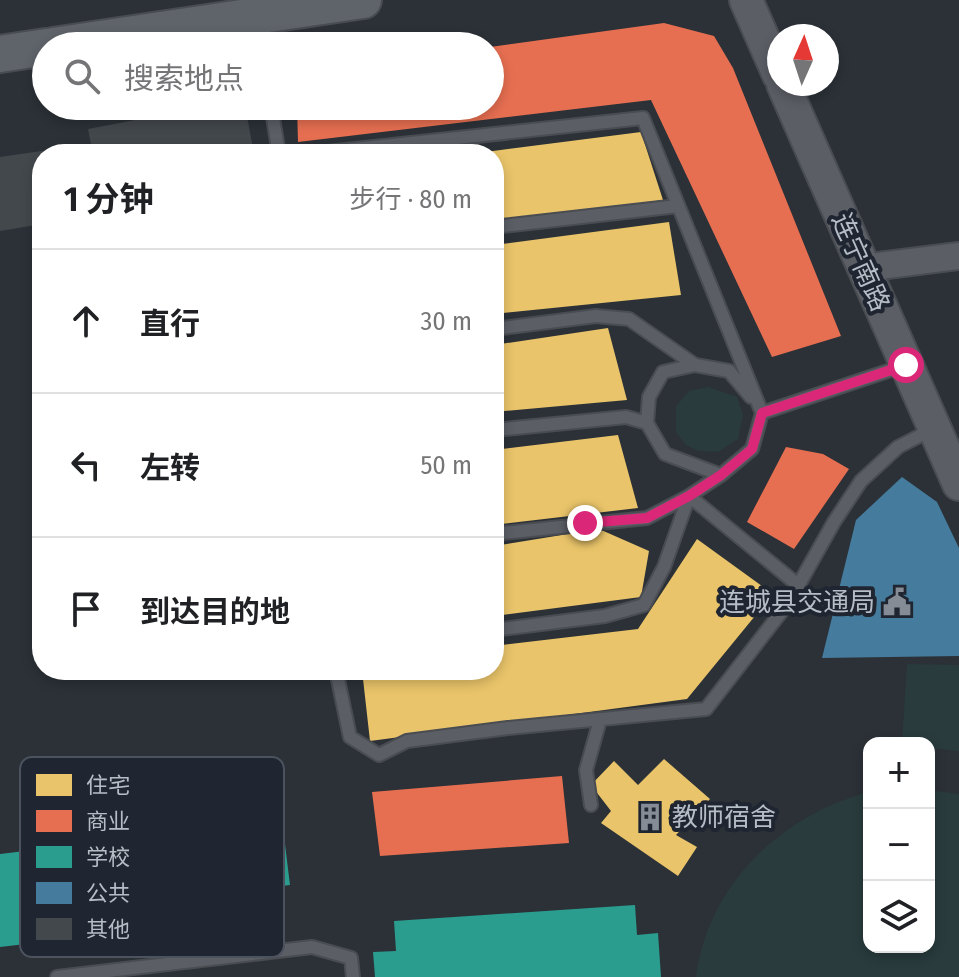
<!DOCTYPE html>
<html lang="zh">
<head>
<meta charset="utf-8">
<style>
  :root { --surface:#fff; --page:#f2f2f2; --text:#202124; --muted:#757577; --line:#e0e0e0 }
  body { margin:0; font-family:"Fira Sans Condensed","Noto Sans SC",sans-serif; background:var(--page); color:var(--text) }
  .controls { position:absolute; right:24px; bottom:24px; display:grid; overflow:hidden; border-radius:16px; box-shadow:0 4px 12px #0003 }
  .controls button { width:72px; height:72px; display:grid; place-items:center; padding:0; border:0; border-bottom:2px solid var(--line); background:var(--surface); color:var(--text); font:40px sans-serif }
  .compass { position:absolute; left:767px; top:24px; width:72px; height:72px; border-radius:50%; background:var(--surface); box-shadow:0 4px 12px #0003; rotate:3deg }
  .stop { position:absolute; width:24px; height:24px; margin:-18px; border:6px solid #db2777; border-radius:50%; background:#fff }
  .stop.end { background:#db2777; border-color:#fff; box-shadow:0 2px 8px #0008 }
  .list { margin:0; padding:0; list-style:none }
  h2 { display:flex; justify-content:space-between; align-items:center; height:104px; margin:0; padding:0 32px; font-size:34px }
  h2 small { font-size:26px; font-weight:400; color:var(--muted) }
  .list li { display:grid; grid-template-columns:52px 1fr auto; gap:24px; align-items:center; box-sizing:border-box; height:144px; padding:0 32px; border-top:2px solid var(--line) }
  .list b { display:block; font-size:30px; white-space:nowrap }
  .list em { font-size:26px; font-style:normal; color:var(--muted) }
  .icon { flex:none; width:44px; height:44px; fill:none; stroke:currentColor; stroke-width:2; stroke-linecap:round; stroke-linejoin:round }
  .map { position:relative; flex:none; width:959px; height:977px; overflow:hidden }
  .search { position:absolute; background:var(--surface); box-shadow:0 4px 12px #0003; left:32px; top:32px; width:472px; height:88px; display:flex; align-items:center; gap:20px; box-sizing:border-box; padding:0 28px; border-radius:44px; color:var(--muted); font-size:30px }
  .panel { position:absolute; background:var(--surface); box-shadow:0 4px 12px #0003; left:32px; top:144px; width:472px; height:536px; border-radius:32px }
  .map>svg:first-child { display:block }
</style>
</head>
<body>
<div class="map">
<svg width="959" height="977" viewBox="0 0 959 977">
  <rect width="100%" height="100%" fill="#2b3137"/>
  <!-- green -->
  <path fill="#293b3d" d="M708,387L737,397L743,415L738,439L718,452L698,451L686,445L676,432V406L689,391Z
    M907,664L959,665V751L929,748V743H902Z
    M929,790L959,794V977H696C708,885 781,815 869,792V947H929Z"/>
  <!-- homes -->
  <path fill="#e9c46a" d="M641,132L663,200L532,218L494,221V154H470Z
    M669,222L681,295L494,314V245Z
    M608,328L627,400L494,412V345Z
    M618,435L638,508L494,525V450Z
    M599,529L649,551L641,597L494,616V546Z
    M697,539L773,594L687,699L370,741L362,670H494V646L638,629Z
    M664,759L710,799L676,835L697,847L678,876L601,823L611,811L591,785L614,761L638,785Z"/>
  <!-- shops -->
  <path fill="#e76f51" d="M664,23L714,36L733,68L841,336L772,357L651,100L298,142L297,106H490V47Z
    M786,447L823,454L849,469L794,549L747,522Z
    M562,776L569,843L380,856L372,792Z"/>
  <!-- schools -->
  <path fill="#2a9d8f" d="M282,820L290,885L100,908L103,935L0,947V854Z
    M635,905L637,935L658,933L661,977H375L373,952L396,951L394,921Z"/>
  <!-- public -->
  <path fill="#457b9d" d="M902,477L937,502L959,548V656L822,658L856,520Z"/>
  <!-- building -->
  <path fill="#43484d" d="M209,106H245L254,154H93L88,129Z
    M69,147L70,154H42V224L0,231V157Z"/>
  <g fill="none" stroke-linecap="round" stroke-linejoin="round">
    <defs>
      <path id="service" d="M258,19L262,46
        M271,106L279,154
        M309,154L643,118L762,413
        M494,227L678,206
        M494,329L596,316L629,319L695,365
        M647,423L649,397L663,372L695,365L729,371L751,397
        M494,430L626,417L647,423L665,454L721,475
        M494,534L647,518L689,496L798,585
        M494,630L605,616L644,605L664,567L689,496L721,475L752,449L762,413L906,365
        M336,670L350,737L379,755L407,741L508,728L706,709L789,602L834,522L861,481L898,447L933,429
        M591,805L586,770L600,720
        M57,977L312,947L351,958L353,977"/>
      <path id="minor" d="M863,268L959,256"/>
      <path id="tertiary" d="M746,0L779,75
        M783,84L959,484"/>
      <path id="secondary" d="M53,46L363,0
        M0,54L46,47"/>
    </defs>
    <!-- service casing -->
    <use href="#service" stroke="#494d52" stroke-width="16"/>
    <!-- minor casing -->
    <use href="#minor" stroke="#494d52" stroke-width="30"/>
    <!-- tertiary casing -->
    <use href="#tertiary" stroke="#494d52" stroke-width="36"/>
    <!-- secondary casing -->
    <use href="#secondary" stroke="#494d52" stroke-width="40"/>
    <!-- service -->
    <use href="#service" stroke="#5b5e65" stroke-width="12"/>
    <!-- minor -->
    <use href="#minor" stroke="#5b5e65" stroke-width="26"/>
    <!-- tertiary -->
    <use href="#tertiary" stroke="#5b5e65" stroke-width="32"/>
    <!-- secondary -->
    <use href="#secondary" stroke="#5f636a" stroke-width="36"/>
  </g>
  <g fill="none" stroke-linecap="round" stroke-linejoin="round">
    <!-- route -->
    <path stroke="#db2777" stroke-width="10" d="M585,523L647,518L689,496L721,475L752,449L762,413L906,365"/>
  </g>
  <!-- icons -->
  <defs>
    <symbol id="civic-bare" viewBox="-9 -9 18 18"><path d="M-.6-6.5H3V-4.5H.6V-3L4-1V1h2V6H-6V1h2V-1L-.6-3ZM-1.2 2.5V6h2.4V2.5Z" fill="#858c95" stroke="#1f2631" stroke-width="2.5" paint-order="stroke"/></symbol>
    <symbol id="building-bare" viewBox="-9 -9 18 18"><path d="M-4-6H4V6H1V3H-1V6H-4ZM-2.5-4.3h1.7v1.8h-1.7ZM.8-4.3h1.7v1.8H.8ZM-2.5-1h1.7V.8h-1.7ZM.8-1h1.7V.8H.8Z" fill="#858c95" stroke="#1f2631" stroke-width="2.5" paint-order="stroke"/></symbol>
  </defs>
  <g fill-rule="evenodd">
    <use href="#civic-bare" x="877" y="582" width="40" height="40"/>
    <use href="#building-bare" x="630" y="797" width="40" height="40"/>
  </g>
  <g text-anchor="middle" stroke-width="8" stroke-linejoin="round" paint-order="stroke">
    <!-- street labels -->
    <g font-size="26" fill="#b5bdc7" stroke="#1f2631">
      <text transform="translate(861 262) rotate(66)" y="9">连宁南路</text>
    </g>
    <!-- poi labels -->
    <g font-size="26" fill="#b5bdc7" stroke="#1f2631" text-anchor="end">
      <text x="875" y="611">连城县交通局</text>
      <text x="672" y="826" text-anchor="start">教师宿舍</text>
    </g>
  </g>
  <!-- legend -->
  <rect x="20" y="757" width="264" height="200" rx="12" fill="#1f2631" stroke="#4c535e" stroke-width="2"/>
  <rect x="36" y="774" width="36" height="22" fill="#e9c46a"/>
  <rect x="36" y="810" width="36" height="22" fill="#e76f51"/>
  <rect x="36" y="846" width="36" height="22" fill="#2a9d8f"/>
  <rect x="36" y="882" width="36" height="22" fill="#457b9d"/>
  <rect x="36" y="918" width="36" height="22" fill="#43484d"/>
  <g font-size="22" fill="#b5bdc7">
    <text x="86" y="793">住宅</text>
    <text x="86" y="829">商业</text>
    <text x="86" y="865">学校</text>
    <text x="86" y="901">公共</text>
    <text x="86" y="937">其他</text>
  </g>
</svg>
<div class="controls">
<button>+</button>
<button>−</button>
<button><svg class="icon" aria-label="layers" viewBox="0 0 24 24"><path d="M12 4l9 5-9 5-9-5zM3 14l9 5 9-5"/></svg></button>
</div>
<svg class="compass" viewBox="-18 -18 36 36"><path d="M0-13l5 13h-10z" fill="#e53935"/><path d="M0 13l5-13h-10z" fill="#757577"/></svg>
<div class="stop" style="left:906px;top:365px"></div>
<div class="stop end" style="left:585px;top:523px"></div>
<div class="search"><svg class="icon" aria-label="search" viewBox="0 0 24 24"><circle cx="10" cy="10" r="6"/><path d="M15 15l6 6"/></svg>搜索地点</div>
<section class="panel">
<h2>1 分钟<small>步行 · 80 m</small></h2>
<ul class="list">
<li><svg class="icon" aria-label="ahead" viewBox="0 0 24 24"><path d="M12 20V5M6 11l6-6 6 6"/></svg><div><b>直行</b></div><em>30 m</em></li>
<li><svg class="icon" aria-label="left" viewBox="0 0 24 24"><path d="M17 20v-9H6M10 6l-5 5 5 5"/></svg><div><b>左转</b></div><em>50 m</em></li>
<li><svg class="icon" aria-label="arrive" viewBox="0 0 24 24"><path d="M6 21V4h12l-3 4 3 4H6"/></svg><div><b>到达目的地</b></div></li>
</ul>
</section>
</div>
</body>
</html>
